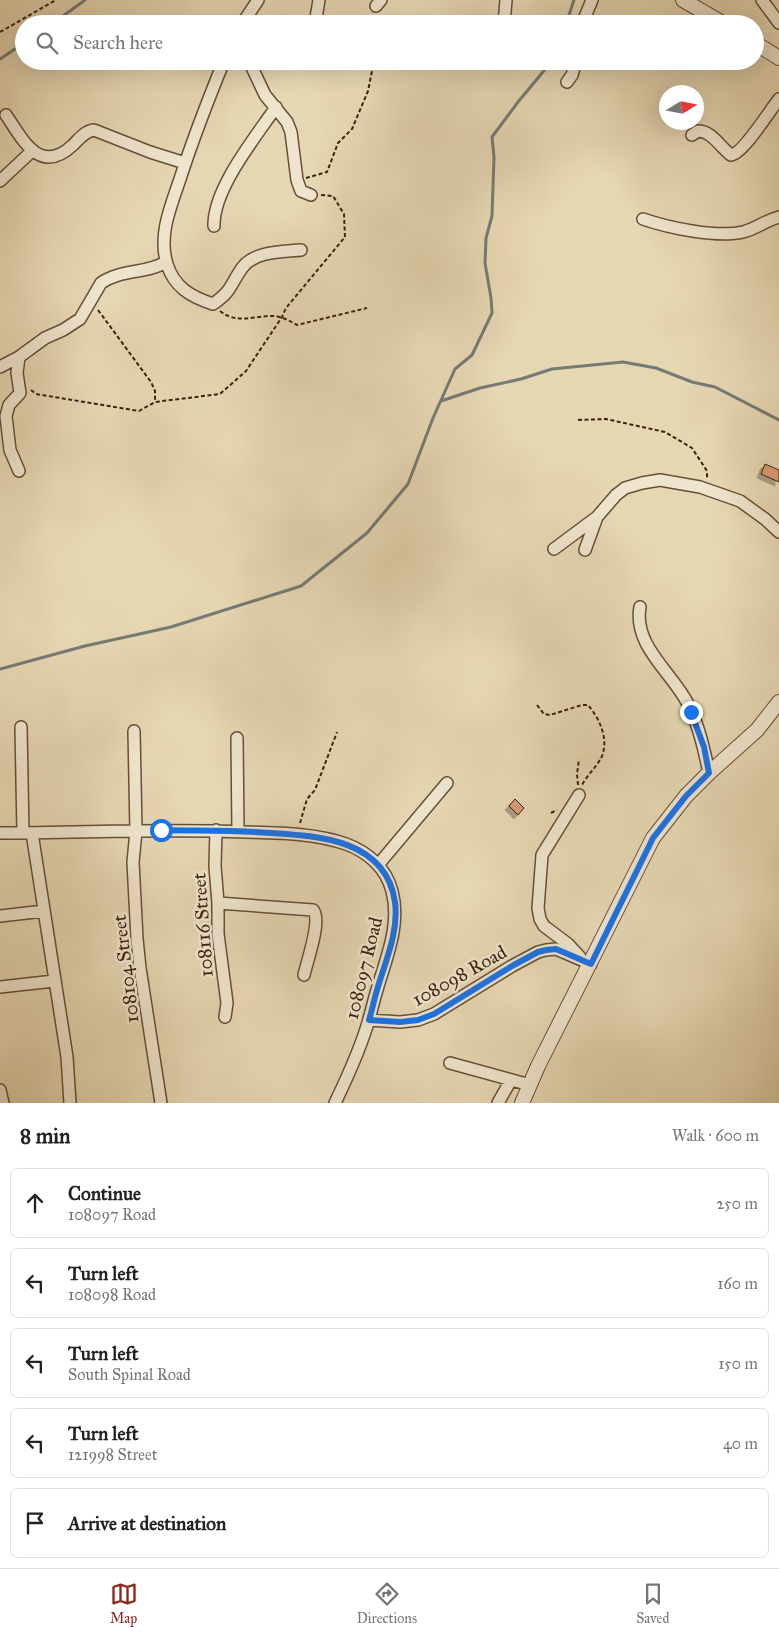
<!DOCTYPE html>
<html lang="en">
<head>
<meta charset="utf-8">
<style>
  :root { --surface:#fff; --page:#f2f2f2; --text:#222; --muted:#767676; --line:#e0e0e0; --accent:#8f2418 }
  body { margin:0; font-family:"IM FELL Great Primer",serif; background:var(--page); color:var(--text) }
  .compass { position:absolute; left:659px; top:85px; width:45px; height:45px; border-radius:50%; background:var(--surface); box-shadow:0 5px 20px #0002; rotate:79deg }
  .stop { position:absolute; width:15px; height:15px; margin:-11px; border:4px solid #1a73e8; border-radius:50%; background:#fff }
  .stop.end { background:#1a73e8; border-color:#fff; box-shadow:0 1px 5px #0008 }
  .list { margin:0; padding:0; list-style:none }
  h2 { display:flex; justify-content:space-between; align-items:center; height:65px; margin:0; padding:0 20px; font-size:21px }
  h2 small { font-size:16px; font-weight:400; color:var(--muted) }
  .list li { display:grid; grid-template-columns:32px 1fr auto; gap:15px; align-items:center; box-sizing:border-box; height:70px; margin:0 10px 10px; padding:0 10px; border:1px solid var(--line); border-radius:8px }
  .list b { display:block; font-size:19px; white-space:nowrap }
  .list p { margin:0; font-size:16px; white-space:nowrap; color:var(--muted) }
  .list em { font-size:16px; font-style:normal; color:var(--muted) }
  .icon { flex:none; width:28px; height:28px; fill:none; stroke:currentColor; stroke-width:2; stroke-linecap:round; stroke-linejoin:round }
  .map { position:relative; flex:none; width:779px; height:1103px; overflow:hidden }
  .search { position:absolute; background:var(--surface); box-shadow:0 5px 20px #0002; left:15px; right:15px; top:15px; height:55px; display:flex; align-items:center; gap:12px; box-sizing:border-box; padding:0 18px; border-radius:28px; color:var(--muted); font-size:19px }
  .sheet { height:465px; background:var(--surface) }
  nav { display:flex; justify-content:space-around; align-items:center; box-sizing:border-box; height:70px; border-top:1px solid var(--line); background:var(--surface); font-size:14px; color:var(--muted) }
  nav a { display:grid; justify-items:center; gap:2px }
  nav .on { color:var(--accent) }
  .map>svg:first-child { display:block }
</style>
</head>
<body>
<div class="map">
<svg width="779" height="1103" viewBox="0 0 779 1103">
  <defs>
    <filter id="shadow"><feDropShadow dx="-4" dy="4" stdDeviation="0" flood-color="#0004"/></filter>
  </defs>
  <rect width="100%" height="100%" fill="#e6d7b3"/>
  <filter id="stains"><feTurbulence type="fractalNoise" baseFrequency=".004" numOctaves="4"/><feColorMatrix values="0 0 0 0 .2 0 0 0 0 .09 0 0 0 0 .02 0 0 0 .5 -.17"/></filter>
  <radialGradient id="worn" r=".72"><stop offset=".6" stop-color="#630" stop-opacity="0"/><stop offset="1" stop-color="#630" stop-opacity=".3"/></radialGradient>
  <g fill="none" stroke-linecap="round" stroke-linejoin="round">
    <!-- stream -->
    <path stroke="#757b75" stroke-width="3" d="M52,24L85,0
      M566,24L574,0
      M0,59L24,43
      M441,401L480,388L521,379L552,369L623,362L656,368L692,382L715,387L779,420
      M0,669L85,646L171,627L301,586L367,533L408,484L433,418L455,369L472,355L492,313L491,298L485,263L486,238L492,216L494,157L492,137L518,102L552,61"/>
  </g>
  <!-- building -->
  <path fill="#db9b76" stroke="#3b220e" filter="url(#shadow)" d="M765,464L779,470V482L761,474Z
    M515,799L524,808L518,815L509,806Z"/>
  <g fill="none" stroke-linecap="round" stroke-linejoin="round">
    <defs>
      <path id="minor" d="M762,0L779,23
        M376,6L381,0
        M242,24L258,0
        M315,24L319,0
        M504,24L506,0
        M582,24L592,0
        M224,61C208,100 193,139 180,179C171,206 158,235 167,264C174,287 191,297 213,304C232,291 230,285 242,268C254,251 282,252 301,250
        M249,61L265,95L287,122L291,132L297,180L301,191L311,195
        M567,82L572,75L576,61
        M6,115C23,140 40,176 73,145C79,139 85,131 94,130L150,152L185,163
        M692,135L698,131C712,131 720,147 731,155C743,154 770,110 779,99
        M0,181L32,151
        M643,219C669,228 717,238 743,232C756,229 766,220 779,217
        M214,226C213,189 255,138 276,107
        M0,367L19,357L45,338L63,330L80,319L101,283C121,269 146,274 166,262
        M19,471L10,450L6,416L9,405L20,393L17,373L19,357
        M554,549L597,517L616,495L625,488L642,483L660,480L700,487L740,501L765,519L779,532
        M585,550L597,517
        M640,607C633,646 672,672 688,704C699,726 704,749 709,773
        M21,727L23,833
        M134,731L136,831L133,862L137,939L140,968L161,1103
        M237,738L238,831
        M579,795L542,855L538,908L540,919L544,926L568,944L580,957
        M216,830L215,866L218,903V934L227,1003L225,1017
        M0,833C82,833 164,828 245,832C279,833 315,833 346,844C368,852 386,868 392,891C401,925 386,958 377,990C374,999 372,1009 369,1019C361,1048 348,1076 335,1103
        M32,833L67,1057L70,1103
        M378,865L447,783
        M218,903L313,910C322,920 307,961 304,975
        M0,916L44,911
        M0,987L54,981
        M369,1020L400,1022L418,1020L434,1014L512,966L538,952L546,950L556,949L591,964
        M450,1063L530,1085
        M0,1090L3,1103
        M498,1103L511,1080"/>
      <path id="tertiary" d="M683,0L724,24
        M755,43L779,58
        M522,1103L538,1066L653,838L686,796L709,773L757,730L779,702"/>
    </defs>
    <!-- minor casing -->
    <use href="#minor" stroke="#664f37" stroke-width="14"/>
    <!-- tertiary casing -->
    <use href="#tertiary" stroke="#664f37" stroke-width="16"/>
    <!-- path -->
    <path stroke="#3b220e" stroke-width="2" stroke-dasharray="4 2.5" stroke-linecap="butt" d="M376,16L377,24
      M0,32L56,0
      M306,178L327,172L338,143L352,129L368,91L374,61
      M98,310L151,382L155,391V402
      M220,311C237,325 255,315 275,316C283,317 290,321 297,325L367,308
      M31,390L36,394L139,411L155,402L220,394L246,371L282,317L286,308L345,237L344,214L333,196L321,195
      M578,420L606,419L665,432L692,448L707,471V478
      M537,705L544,714L550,715L582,705H588C599,718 609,738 602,756C597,767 587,775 582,785
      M578,785L577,774L579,759
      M551,813L557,810
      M300,823L307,799L315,790L337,732"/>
    <!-- minor -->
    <use href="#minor" stroke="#efe5ce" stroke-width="11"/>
    <!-- tertiary -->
    <use href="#tertiary" stroke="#efe5ce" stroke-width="14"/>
  </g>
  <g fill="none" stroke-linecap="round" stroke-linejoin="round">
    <!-- route -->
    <path stroke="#1a73e8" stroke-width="6" d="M161,830C198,831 234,830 271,833C320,836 386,840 395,902C399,932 385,962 377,990C374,1000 372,1010 369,1020L400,1022L418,1020L434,1014L512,966L538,952L546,950L556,949L591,964L653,838L686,796L709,773L704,747L691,712"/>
  </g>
  <g text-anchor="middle" stroke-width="5" stroke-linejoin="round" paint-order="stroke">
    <!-- street labels -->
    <g font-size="19" fill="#3b220e" stroke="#efe5ce">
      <text transform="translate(202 925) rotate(-94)" y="7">108116 Street</text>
      <text transform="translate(363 968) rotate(-76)" y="7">108097 Road</text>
      <text transform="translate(125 969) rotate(-97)" y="7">108104 Street</text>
      <text transform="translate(459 975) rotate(-29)" y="7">108098 Road</text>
    </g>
  </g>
  <rect width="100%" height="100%" filter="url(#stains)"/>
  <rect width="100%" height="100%" fill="url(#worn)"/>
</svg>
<svg class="compass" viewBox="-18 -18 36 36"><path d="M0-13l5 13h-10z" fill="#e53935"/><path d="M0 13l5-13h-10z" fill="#767676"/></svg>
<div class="stop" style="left:161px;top:830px"></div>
<div class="stop end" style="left:691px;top:712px"></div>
<div class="search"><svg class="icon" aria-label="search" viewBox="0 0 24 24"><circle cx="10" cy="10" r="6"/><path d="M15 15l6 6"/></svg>Search here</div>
</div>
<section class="sheet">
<h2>8 min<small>Walk · 600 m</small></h2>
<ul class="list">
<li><svg class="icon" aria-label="ahead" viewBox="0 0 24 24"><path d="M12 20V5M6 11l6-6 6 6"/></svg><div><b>Continue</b><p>108097 Road</p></div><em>250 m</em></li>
<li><svg class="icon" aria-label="left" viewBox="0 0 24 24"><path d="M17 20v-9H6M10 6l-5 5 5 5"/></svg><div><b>Turn left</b><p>108098 Road</p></div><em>160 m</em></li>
<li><svg class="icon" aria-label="left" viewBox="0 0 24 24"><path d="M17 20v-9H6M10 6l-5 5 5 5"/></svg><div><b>Turn left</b><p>South Spinal Road</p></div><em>150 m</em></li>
<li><svg class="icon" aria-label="left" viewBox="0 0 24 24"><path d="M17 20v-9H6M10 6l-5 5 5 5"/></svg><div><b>Turn left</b><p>121998 Street</p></div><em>40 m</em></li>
<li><svg class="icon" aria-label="arrive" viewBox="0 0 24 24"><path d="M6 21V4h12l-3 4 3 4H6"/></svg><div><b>Arrive at destination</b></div></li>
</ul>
</section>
<nav>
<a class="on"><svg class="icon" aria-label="map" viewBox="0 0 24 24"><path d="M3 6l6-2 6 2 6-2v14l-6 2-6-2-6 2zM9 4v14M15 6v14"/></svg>Map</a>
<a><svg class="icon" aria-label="directions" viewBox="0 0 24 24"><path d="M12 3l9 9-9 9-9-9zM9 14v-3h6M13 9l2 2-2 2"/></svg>Directions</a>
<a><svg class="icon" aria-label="saved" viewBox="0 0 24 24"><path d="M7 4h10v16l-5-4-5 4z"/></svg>Saved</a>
</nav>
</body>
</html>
